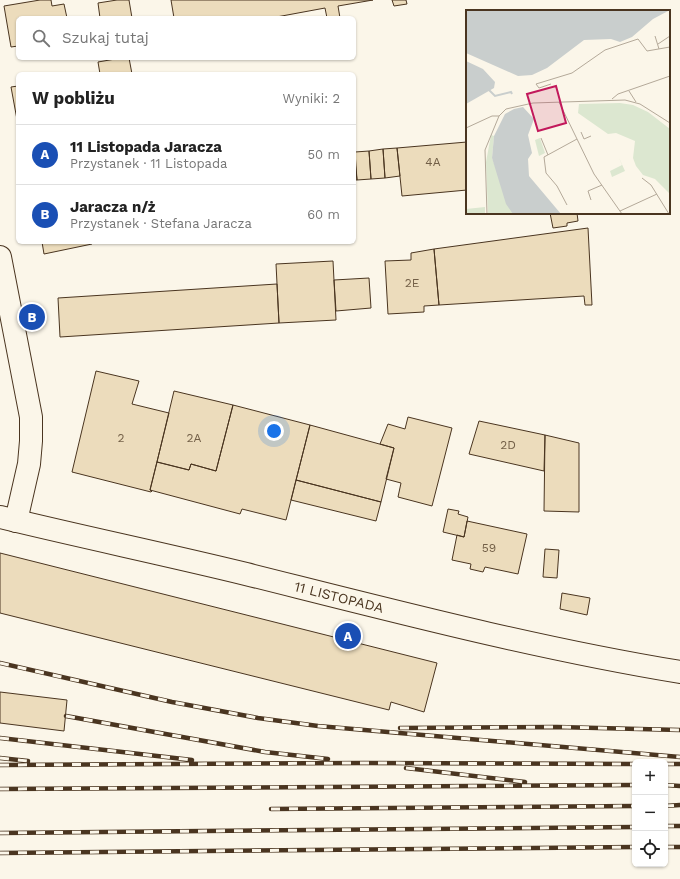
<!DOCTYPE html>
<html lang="pl">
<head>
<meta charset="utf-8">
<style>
  :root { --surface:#fff; --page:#f2f2f2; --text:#222; --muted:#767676; --line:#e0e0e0; --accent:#c62828 }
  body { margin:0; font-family:"Work Sans",sans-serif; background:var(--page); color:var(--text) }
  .controls { position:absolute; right:12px; bottom:12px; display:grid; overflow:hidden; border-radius:6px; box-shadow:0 1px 3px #0004 }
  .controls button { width:36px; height:36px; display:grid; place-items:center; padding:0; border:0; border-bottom:1px solid var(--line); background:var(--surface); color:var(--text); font:20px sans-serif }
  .you { position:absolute; left:274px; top:431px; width:14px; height:14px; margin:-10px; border:3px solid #fff; border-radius:50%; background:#1a73e8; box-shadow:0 0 0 6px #1a73e833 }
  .badge { display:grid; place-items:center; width:26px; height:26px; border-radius:50%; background:var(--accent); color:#fff; font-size:13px; font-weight:700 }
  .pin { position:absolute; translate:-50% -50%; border:2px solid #fff; box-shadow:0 1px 4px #0006 }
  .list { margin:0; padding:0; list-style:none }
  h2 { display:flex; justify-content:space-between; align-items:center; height:52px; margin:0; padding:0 16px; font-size:17px }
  h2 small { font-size:13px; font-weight:400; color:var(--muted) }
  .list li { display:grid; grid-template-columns:26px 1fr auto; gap:12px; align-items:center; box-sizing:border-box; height:60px; padding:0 16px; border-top:1px solid var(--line) }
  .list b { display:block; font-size:15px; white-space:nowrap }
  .list p { margin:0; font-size:13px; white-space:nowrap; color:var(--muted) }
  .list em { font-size:13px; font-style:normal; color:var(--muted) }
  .icon { flex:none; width:22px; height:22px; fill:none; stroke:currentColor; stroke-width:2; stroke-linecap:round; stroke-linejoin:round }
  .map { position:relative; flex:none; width:680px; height:879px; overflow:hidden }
  .search { position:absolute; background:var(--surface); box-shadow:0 1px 3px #0004; left:16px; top:16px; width:340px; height:44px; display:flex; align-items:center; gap:10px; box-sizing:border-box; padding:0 14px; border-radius:6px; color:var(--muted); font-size:15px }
  .panel { position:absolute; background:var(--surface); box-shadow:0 1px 3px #0004; left:16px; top:72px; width:340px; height:172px; border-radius:6px }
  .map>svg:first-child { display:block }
</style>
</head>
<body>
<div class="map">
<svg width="680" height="879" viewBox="0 0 680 879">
  <rect width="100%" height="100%" fill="#fbf6e9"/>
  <!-- building -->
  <path fill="#ecdcbc" stroke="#4a3520" d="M40,0H51L52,6L64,4L67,18H18V46L11,47L4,6Z
    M117,0H129L132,18H100L98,3Z
    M171,0H373L338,6L340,18H327L325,8L271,18H174Z
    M392,0H406L407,4L394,6Z
    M121,58H129L132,74H100L98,62Z
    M18,86V125L11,87Z
    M467,142V190L402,196L397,148Z
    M397,148L400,176L385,178L383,149Z
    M383,149L385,178L371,179L369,151Z
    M369,151L371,179L357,180L355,152Z
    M354,152L357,180H354Z
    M550,213H577L578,221L567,223V226L553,228Z
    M588,228L592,305H585L584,296L439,305L434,249Z
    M42,242H92V244L44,254Z
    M434,249L439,305L424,306V312L388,314L385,261L411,260V253Z
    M333,261L336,320L279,323L276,264Z
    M369,278L371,308L336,311L334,280Z
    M277,284L279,323L60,337L58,298Z
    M96,371L139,381L132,404L169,413L150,490L152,491L151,492L72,472Z
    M174,391L233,405L216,471L191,464L189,470L157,462Z
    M233,405L310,425L286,520L242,509L240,514L150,490L157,462L189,470L191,464L216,471Z
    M408,417L452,428L432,506L398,497L401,483L386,479L394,448L380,444L388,424L405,429Z
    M479,421L545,435L544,471L469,454Z
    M310,425L394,448L381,502L296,480Z
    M545,435L579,443V512L544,511Z
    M296,480L381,502L376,521L291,500Z
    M448,509L459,511L458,514L468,517L464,537L443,532Z
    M467,521L527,534L518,574L485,567L483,572L470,569L471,564L452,560L457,535L464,537Z
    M545,549L559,550L557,578L543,577Z
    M0,553L437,663L424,712L391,702L389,710L0,613Z
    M562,593L590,598L587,615L560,609Z
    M0,692L67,700L64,731L0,723Z"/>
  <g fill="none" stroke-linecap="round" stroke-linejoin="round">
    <defs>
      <path id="minor" d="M0,257L31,417V441L29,464L16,521"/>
      <path id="major" d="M0,517C82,537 164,554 246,574C390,610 534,648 680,672"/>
    </defs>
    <!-- minor casing -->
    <use href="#minor" stroke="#4a3520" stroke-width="24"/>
    <!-- major casing -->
    <use href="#major" stroke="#4a3520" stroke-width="24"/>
    <!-- minor -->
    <use href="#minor" stroke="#fbf6e9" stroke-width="22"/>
    <!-- major -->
    <use href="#major" stroke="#fbf6e9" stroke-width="22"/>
    <defs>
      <path id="rail" d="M0,663L172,702L258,718L318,726L680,757
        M66,716L265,752L328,759
        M400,728L557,727L680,730
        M0,738L192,760
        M0,758L28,761
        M665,764H680
        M0,765L364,763L635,764
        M406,768L525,782
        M665,785L680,786
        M0,789L635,785
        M665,806L680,805
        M271,809L635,806
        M665,826H680
        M0,833L635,827
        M665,847H680
        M0,853L635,847"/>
    </defs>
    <!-- rail casing -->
    <use href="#rail" stroke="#4a3520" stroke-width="4.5"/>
    <!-- rail -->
    <use href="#rail" stroke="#fbf6e9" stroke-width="3" stroke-dasharray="9" stroke-linecap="butt"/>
  </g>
  <g text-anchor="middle" stroke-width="3" stroke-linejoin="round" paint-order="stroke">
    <!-- number labels -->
    <g font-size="12" fill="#725f47">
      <text x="433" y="166">4A</text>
      <text x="412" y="287">2E</text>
      <text x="121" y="442">2</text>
      <text x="194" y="442">2A</text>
      <text x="508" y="449">2D</text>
      <text x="489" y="552">59</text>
    </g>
    <!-- street labels -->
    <g font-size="14" fill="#4a3520" stroke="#fbf6e9">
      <text transform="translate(339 597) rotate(14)" y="5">11 LISTOPADA</text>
    </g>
  </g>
  <!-- overview -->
  <g transform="translate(466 10)">
    <rect width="204" height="204" fill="#fbf6e9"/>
    <path d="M154,93L167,95L182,102L204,119V184L189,169L177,165L170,156L167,148L169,131L150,123L142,124L112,103L113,94ZM25,125L28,126L26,148L47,204H22L20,152ZM74,128L79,143L73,146L69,130ZM153,148L154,150L159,161L146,167L144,161L156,155ZM19,197V204H0V199Z" fill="#dce7d0"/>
    <path d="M0,0H204L187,9L166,27L154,32L145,29L118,30L81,58L66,65L52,66L0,43ZM0,51L17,59L29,72L28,78L0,94ZM57,97L68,109L62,125L66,143L62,149L63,166L95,204H47L40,194L26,148L28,126L39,104L48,99Z" fill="#c9cecd"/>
    <path fill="none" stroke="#c9cecd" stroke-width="2" d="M23,80L29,86L45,82L46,84"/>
    <path fill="none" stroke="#b4a999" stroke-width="1" d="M189,26L193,39M192,34L204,26M85,74L73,78L70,74L106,63L139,40L172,29L181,41L204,37M163,81L170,92M146,89L152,84L204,66M93,92L128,164L156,204M0,118L26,106H33M115,122L118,129L125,126M75,128L82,145M176,168L185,175L203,204M125,190L122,181L136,175M101,195L91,176L80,163L78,147L111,129M154,201L191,184M21,204L19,140L33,106L40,99L67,93L159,90L174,94L204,113"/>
    <path fill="#c2185b" fill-opacity="0.15" stroke="#c2185b" stroke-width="2" d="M90,76L100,113L72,121L61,84Z"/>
    <rect width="204" height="204" fill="none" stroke="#4a3520" stroke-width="2"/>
  </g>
</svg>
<div class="controls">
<button>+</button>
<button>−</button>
<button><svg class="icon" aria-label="locate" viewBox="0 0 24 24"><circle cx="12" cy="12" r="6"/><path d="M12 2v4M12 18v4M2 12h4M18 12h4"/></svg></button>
</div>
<div class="you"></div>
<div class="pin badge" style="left:348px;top:636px;background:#1a4fb4">A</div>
<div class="pin badge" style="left:32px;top:317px;background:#1a4fb4">B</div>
<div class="search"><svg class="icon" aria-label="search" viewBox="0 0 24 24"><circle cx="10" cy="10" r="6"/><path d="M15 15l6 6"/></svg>Szukaj tutaj</div>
<section class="panel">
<h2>W pobliżu<small>Wyniki: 2</small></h2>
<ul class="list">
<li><span class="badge" style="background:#1a4fb4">A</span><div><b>11 Listopada Jaracza</b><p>Przystanek · 11 Listopada</p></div><em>50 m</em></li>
<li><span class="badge" style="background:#1a4fb4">B</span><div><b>Jaracza n/ż</b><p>Przystanek · Stefana Jaracza</p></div><em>60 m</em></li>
</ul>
</section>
</div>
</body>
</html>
